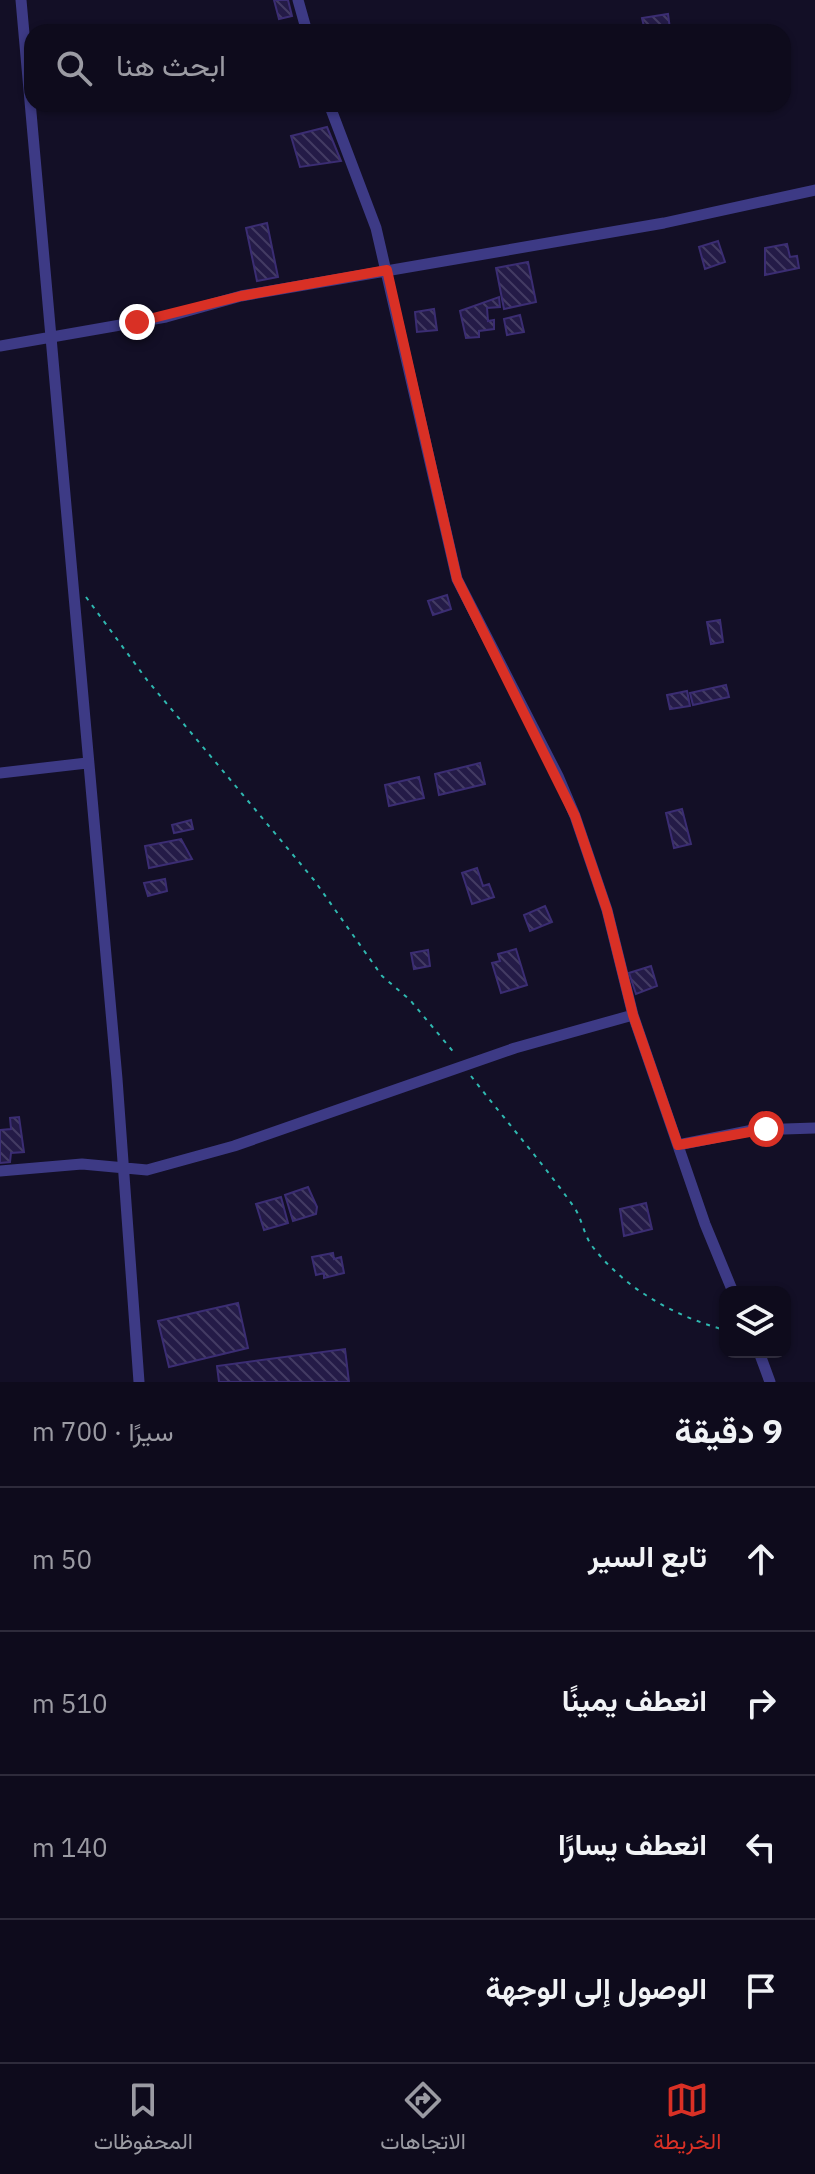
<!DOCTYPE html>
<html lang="ar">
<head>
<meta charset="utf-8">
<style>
  :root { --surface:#0e0b1c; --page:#1c1929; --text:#f1f3f6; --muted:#9b9ba3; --line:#2e2b3b; --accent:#d93025 }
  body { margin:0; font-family:"IBM Plex Sans",Vazirmatn,sans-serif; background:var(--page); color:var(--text); direction:rtl }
  .controls { position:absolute; right:24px; bottom:24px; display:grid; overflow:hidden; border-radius:16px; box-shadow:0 2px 6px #0004 }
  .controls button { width:72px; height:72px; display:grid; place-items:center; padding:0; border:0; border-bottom:2px solid var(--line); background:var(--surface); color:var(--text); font:40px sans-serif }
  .stop { position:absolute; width:24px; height:24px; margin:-18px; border:6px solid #d93025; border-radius:50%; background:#fff }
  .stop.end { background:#d93025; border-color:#fff; box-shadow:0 2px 8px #0008 }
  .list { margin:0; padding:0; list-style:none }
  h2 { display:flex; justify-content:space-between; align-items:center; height:104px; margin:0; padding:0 32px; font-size:34px }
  h2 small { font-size:26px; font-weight:400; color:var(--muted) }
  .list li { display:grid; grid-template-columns:52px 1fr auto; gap:24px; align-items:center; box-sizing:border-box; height:144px; padding:0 32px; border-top:2px solid var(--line) }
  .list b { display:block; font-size:30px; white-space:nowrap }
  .list em { font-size:26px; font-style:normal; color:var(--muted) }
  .icon { flex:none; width:44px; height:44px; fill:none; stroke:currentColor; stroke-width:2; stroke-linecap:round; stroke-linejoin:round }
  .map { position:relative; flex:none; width:815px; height:1382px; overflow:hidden; direction:ltr }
  .search { position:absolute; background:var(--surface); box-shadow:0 2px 6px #0004; left:24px; right:24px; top:24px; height:88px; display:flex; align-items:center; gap:20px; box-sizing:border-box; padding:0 28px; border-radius:24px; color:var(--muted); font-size:30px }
  .sheet { height:680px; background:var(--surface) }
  nav { display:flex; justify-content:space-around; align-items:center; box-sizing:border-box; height:112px; border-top:2px solid var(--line); background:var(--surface); font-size:22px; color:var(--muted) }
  nav a { display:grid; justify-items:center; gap:4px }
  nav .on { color:var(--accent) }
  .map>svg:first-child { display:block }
</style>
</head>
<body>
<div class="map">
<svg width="815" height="1382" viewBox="0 0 815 1382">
  <defs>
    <pattern id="building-back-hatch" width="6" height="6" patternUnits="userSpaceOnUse" patternTransform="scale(2)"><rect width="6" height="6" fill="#241b47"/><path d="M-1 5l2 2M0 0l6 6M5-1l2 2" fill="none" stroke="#433b63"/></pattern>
  </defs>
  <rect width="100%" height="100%" fill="#130f26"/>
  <!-- building -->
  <path fill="url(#building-back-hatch)" stroke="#3b2d73" stroke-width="2" d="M274,0H288L292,16L279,19Z
    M668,14L670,29L653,32L652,26L644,27L642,18Z
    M327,127L341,161L300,167L291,136Z
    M267,223L278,277L257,281L246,228Z
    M718,241L725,262L705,269L699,247Z
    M787,244L790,257L797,256L799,268L765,275V248Z
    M528,262L536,302L504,309L496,268Z
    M499,297L500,307L487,308L488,321L494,320V329L479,331V337L466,338L460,311Z
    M434,309L437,330L417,332L415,312Z
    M520,315L524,332L507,335L504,319Z
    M447,595L451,609L433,615L428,601Z
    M720,620L723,642L711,644L707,622Z
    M726,685L729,697L693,705L690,693Z
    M687,691L690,706L670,709L667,695Z
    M480,763L485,784L439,795L435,774Z
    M419,777L424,798L389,806L385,785Z
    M682,809L691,844L674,848L666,813Z
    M191,820L193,829L174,833L172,825Z
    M181,839L192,859L149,868L145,846Z
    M477,868L483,886L489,884L494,897L472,904L462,873Z
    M165,879L167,891L148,896L144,883Z
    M545,906L552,922L530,931L524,915Z
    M516,949L527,985L501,993L492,963L500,961L498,954Z
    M428,950L430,966L414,969L411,953Z
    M651,966L657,986L636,994L629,973Z
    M19,1117L24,1152L11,1153L10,1162L0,1163V1130L11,1129L10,1118Z
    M308,1187L317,1207L316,1214L293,1221L285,1195Z
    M281,1197L288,1223L264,1230L256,1204Z
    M646,1203L652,1229L624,1236L620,1209Z
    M333,1253L334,1259L341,1257L344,1273L324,1278V1273L316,1275L312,1257Z
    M238,1303L248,1348L169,1367L158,1321Z
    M345,1349L349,1382H219L217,1366Z"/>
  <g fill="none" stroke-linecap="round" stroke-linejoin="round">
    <!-- path -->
    <path stroke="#2fb8b0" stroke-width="2" stroke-dasharray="4 6" stroke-linecap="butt" d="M86,597L147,680L314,880L382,976L410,1000L456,1055
      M471,1076C505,1120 542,1162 574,1207C582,1219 584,1235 592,1246C625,1289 674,1316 725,1330"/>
    <!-- street -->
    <path stroke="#3d3a85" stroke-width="11" d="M21,0L117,1079L139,1382
      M298,0L307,32
      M329,104L376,228L457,579L558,776L575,816L607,910L633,1015L705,1224L733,1292
      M0,346L166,317L241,296L664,223L815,190
      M0,773L87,763
      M678,1145L753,1130L815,1128
      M0,1171L82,1164L147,1170L234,1146L515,1048L633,1015
      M759,1352L770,1382"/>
  </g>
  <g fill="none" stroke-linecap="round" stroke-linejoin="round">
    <!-- route -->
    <path stroke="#d93025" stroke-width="10" d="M137,322L241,296L387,270L457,579L575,816L607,910L633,1015L678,1145L766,1129"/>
  </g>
</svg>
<div class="controls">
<button><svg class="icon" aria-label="layers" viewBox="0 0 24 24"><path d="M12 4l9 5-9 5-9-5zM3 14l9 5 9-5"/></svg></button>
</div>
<div class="stop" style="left:766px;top:1129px"></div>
<div class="stop end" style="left:137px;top:322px"></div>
<div class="search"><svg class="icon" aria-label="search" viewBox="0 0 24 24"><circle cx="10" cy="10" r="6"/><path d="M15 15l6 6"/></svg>ابحث هنا</div>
</div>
<section class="sheet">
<h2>9 دقيقة<small>سيرًا · 700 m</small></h2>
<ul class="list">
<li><svg class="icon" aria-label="ahead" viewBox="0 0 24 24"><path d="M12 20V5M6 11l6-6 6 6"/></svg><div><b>تابع السير</b></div><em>50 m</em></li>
<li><svg class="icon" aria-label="right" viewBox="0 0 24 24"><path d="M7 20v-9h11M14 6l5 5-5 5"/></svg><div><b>انعطف يمينًا</b></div><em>510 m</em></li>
<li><svg class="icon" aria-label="left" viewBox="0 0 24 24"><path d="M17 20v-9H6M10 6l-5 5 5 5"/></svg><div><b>انعطف يسارًا</b></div><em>140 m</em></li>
<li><svg class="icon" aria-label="arrive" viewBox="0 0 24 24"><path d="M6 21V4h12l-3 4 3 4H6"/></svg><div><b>الوصول إلى الوجهة</b></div></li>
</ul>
</section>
<nav>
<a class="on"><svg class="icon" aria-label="map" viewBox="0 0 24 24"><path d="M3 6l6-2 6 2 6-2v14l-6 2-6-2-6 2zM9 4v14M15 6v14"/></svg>الخريطة</a>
<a><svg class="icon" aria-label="directions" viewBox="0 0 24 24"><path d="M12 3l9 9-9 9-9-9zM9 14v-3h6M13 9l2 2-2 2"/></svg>الاتجاهات</a>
<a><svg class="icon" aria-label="saved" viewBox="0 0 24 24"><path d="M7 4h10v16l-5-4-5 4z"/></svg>المحفوظات</a>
</nav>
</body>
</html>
